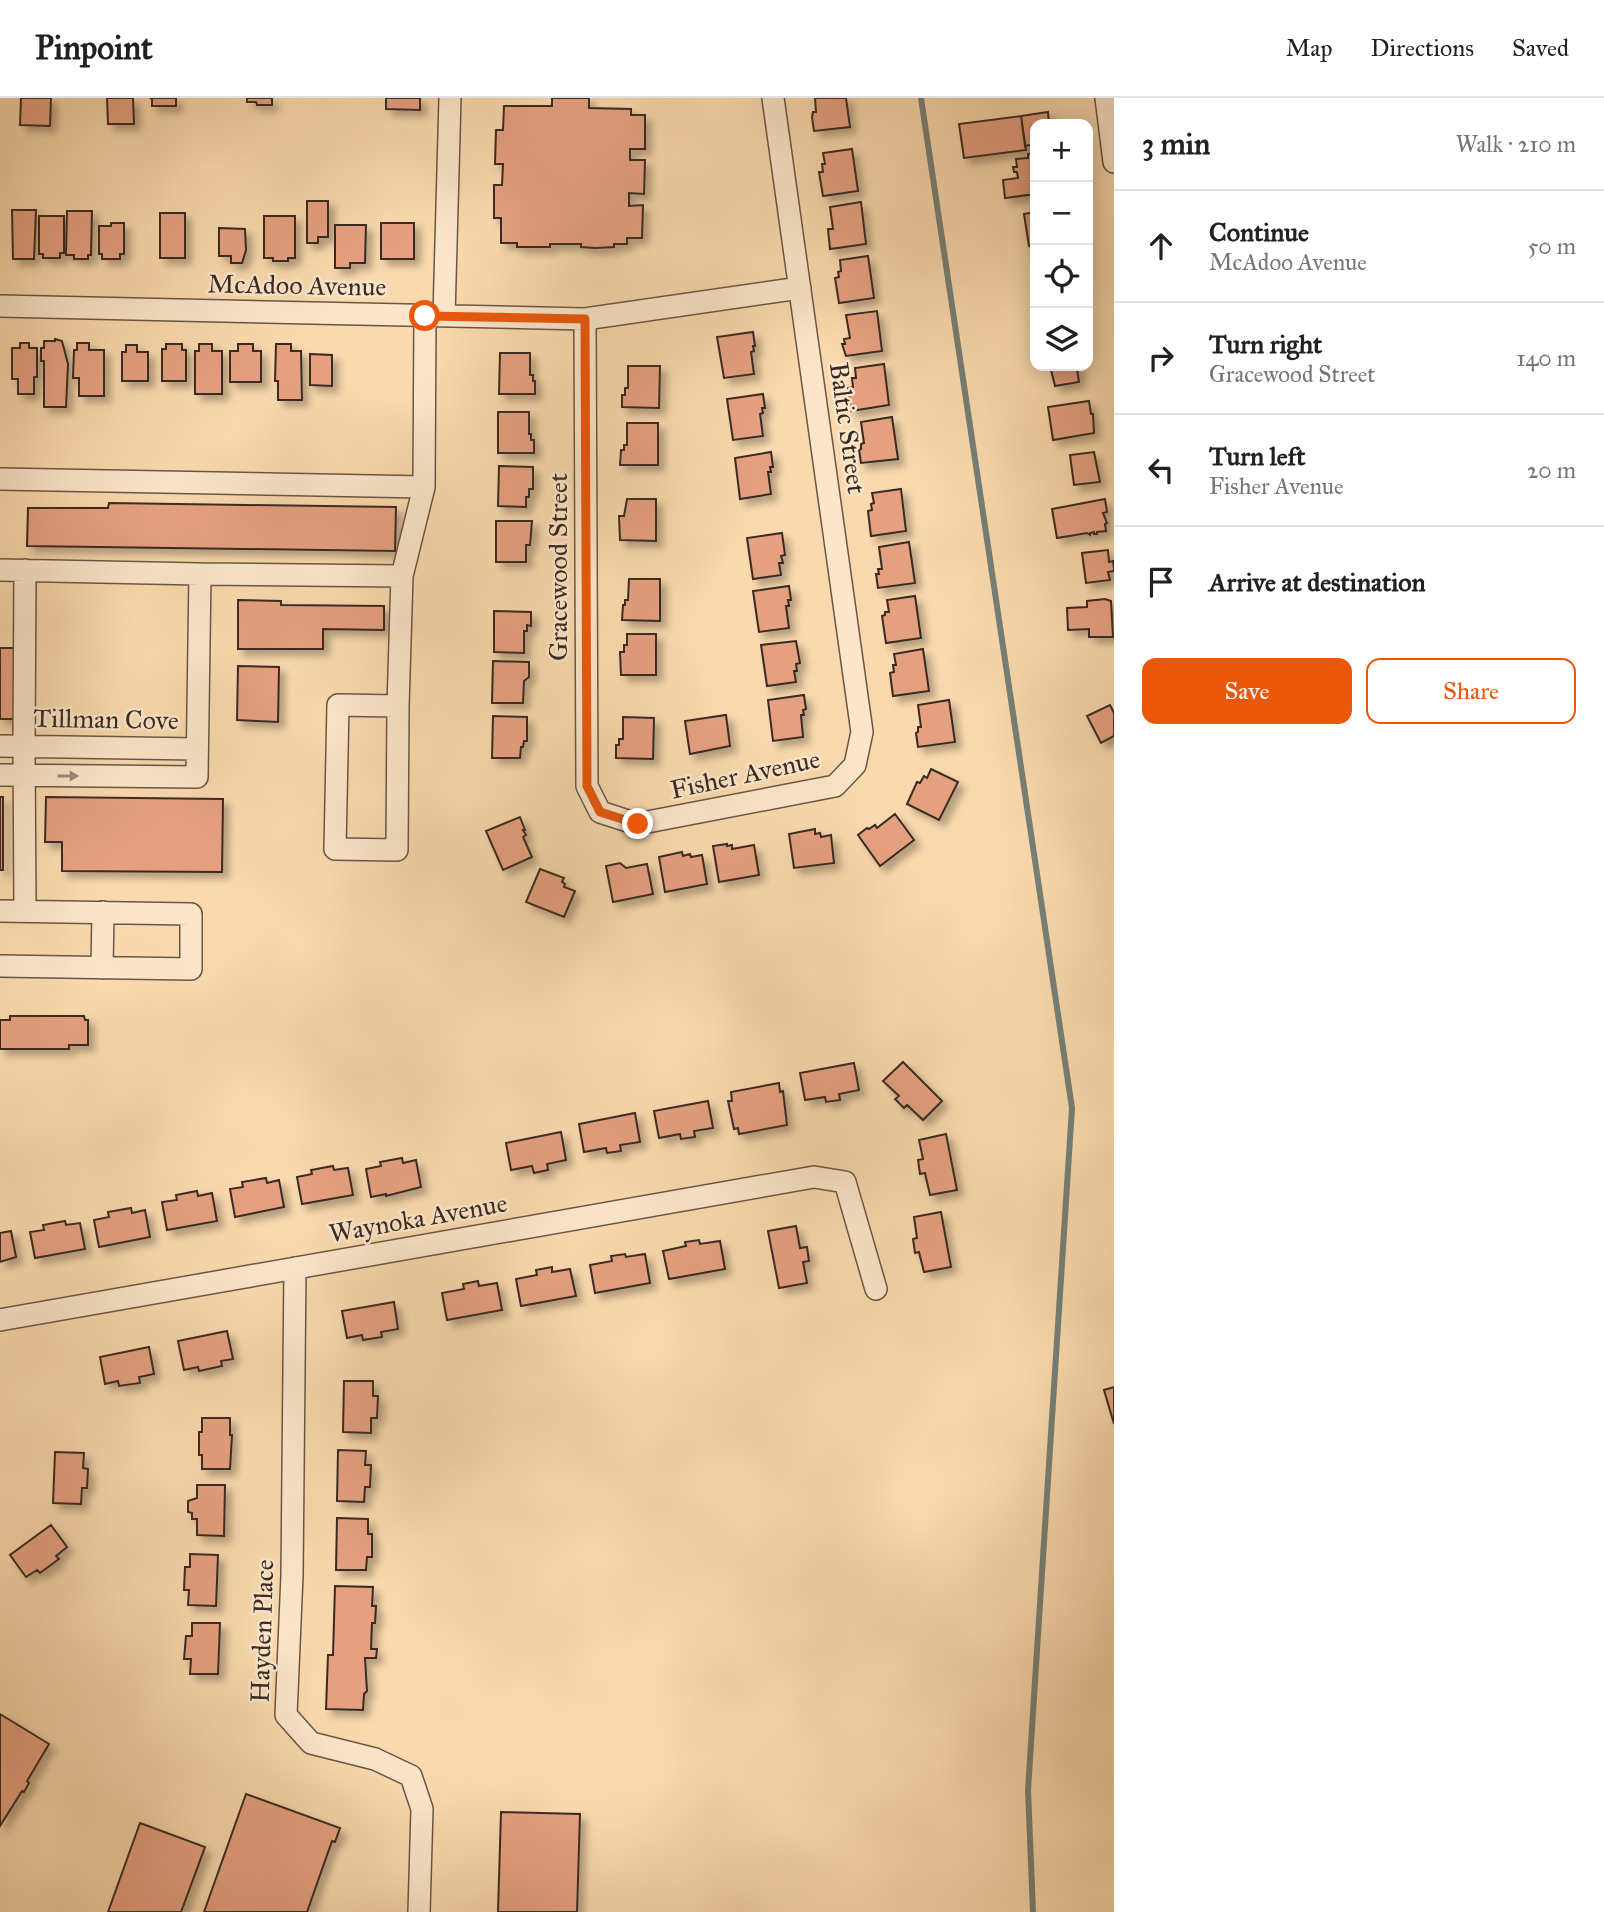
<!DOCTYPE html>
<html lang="en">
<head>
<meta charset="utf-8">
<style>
  :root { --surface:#fff; --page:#f2f2f2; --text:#202124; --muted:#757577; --line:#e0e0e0; --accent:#ea580c }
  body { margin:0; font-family:"IM FELL Great Primer",serif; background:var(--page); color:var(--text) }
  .controls { position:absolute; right:21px; top:21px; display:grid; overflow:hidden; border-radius:14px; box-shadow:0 4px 18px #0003 }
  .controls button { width:63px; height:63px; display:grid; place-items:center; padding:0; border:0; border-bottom:2px solid var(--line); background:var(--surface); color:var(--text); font:35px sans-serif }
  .stop { position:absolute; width:21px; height:21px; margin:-16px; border:5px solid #ea580c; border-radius:50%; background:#fff }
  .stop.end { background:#ea580c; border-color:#fff; box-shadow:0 2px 7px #0008 }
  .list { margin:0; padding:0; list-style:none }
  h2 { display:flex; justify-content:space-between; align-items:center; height:91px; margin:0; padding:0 28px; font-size:30px }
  h2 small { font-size:23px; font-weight:400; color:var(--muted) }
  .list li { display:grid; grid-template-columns:46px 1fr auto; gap:21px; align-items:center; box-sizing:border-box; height:112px; padding:0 28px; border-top:2px solid var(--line) }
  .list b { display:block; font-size:26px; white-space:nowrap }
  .list p { margin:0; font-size:23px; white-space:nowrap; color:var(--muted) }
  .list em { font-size:23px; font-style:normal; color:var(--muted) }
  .actions { display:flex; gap:14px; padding:21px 28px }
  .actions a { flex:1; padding:16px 0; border:2px solid var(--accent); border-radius:14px; text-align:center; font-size:24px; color:var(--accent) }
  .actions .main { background:var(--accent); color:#fff }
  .icon { flex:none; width:38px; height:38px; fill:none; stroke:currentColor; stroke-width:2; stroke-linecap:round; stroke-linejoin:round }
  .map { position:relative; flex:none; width:1114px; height:1814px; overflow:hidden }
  header { display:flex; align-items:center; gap:42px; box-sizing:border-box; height:98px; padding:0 35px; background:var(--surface); border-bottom:2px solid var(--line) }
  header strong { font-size:33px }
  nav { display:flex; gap:38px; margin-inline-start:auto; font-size:24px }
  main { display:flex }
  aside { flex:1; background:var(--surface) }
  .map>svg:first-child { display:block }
</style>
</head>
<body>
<header>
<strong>Pinpoint</strong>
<nav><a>Map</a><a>Directions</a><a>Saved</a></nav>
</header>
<main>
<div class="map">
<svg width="1114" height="1814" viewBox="0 0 1114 1814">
  <defs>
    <filter id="shadow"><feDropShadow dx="6" dy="6" stdDeviation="3.5" flood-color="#0004"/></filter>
  </defs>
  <rect width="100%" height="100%" fill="#f9d9ad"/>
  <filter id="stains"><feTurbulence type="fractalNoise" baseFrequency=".00286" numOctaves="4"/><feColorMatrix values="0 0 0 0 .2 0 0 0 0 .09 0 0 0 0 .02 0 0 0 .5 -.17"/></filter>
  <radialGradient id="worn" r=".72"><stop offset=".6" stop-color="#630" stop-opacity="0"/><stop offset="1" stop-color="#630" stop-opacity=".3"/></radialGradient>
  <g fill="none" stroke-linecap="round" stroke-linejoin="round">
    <!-- stream -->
    <path stroke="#768077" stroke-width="6" d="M921,0L1072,1010L1028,1692L1033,1814"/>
  </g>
  <!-- building -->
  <path fill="#e5a080" stroke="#3a2a24" stroke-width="2" filter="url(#shadow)" d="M21,0H51L50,28L20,27Z
    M107,0H133L134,26H108Z
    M176,0V8H152V1L150,0Z
    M247,0H272V7H257L256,4H247Z
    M386,0H420V12L386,11Z
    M552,0H589V10L631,11V17H645V51H630V62H645L644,96L629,95V108L643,107L642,140H627V146H614V149L595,150L581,149V146H550V149H517V145H501V120H494V87H502L503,66H495L496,32H503L504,8H552Z
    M815,0H846L850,29L814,33L812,19L813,14H816Z
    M1048,14L1049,26H1053H1035V46L1025,48L1021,18Z
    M1021,18L1026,52L964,60L959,26Z
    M852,51L858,93L823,98L819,74H823L822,66H825L823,55Z
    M1035,55V96L1005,100L1003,82L1018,80L1017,74H1014L1013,69H1017L1016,61L1028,60V56Z
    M307,103H328V139H318V145H307Z
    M861,104L866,146L830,151L828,131H833L830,109Z
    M12,112H36L34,161H13Z
    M67,113H92L91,157H88V161H74V157H66Z
    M1035,114V147L1029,148L1024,116Z
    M160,115H185V160H160Z
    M39,118H64V155H60V160H43V156H39Z
    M264,118H295V160H288V163H273V160H264Z
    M111,125H124V156H120V161H102V156H99V128H111Z
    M381,125H414V161H381Z
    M335,127H366L365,165H350V170H335Z
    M219,130L245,131L246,152L242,165H231V158H219Z
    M868,158L874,200L839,205L835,180L839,179L838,174L841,173L840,162Z
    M877,213L882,253L846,258L842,246H845L844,241L850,240L846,217Z
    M753,234L755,248H753L754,253L751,254L754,276L724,280L717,239Z
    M55,241L62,243L68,266L66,309H44V263H41V250H44V243H55Z
    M20,245H29V250H37V279H34V296H18V281H12V250H20Z
    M77,245H89V252H104V298H79V280H73L74,252H77Z
    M166,246H182V252H186V283H162V251H166Z
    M199,246H212V253H222V296H195V253H199Z
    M238,246H253V253H261V284H230V253H238Z
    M276,246H291V253H301L302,302H278V283H275Z
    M126,247H137V254H148V283H122V254H126Z
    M500,255H530V277H533V283H535V296H499Z
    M310,256L332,257V288L310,287Z
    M884,266L889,307L851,313L848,290L853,289L852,280H856L855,270Z
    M628,268H660L659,310L622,309V297H625V290H628Z
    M1050,268H1080L1081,271H1077L1079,284L1055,288Z
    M763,296L765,310H762L763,315L760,316L763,338L733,342L727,301Z
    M1089,303L1091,316H1093L1094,335L1053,342L1048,309Z
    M498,314H529V336H531V342H534V355H498Z
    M892,319L898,361L861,365L859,352L861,351V346L864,345L861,324Z
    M627,325H658V367H620L621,352H624V347H627Z
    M771,354L773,369H770L771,374H768L771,396L740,401L735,360Z
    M1094,354L1100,384L1074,387L1070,357Z
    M499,368L533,369V391H529V399H526V409L498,408Z
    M901,391L906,433L871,438L868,413L872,412L871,406L874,405L872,395Z
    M627,401H656V443L620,442L619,418H624Z
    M1105,401L1107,414L1103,415L1107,425L1105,426L1106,433L1097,434V436H1094V434L1090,435V437L1087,435L1057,440L1052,411Z
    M109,405L396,409L395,453L27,448L28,410H108Z
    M496,423H532L530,447H526V464H496Z
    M782,435L785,457L781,458L783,465H779L781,477L753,481L747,440Z
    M909,444L915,485L878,490L876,476H879L878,471H882L879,449Z
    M1108,452L1109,464L1113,463L1114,471V473L1108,474L1110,482L1086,485L1082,455Z
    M629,481H660V523L622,522L623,507H625V502H628Z
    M789,488L791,502H788L789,508H786L789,530L759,534L753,493Z
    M915,498L921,540L886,545L882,518L885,517V514H889L887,502Z
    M1105,501L1111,503L1113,539H1089V531L1068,532L1067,510L1087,509V503Z
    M238,502L281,503V507L384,508V532L323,531V551H238Z
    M494,513L531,514V528L527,527V533H524V555L494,554Z
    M627,536H656V577H621L620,554H624V547H627Z
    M796,543L800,565L796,566L797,573H794L796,584L767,588L761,547Z
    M0,550H15V621H0Z
    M923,551L929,593L893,598L890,575L894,574L893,567H896L894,556Z
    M493,563L529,564V579L524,583L523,605H492Z
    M238,568L279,569L278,624L237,622Z
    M804,597L806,611L803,612L804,617H801L803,639L773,643L768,602Z
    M949,602L955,644L918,649L916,635L918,634V629H921L918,607Z
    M1110,607L1114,615V638L1101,645L1087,618Z
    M726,617L730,648L690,656L685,623Z
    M493,618L527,619V643H524L523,649H521L520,660H492Z
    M623,619L654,620L653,661L616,660V647H619V641H623Z
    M931,671L958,684L939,722L907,706L917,684L920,685L924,678L927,680Z
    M0,699H3V772H0Z
    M46,699L223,701L222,774L62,773V744H45Z
    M895,716L914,742L880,768L858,737L867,730L869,731L875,727L877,730Z
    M520,719L525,732H523L526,737L523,739L532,759L503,772L486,733Z
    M815,731V736L820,735L821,739L831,737L834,765L794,770L789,736Z
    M727,746V748L732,747V751L754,747L759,777L719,784L713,748Z
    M682,754L683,758L690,756L691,759L702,757L707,786L665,794L659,759Z
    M620,765L626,770L647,766L653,796L613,804L606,768Z
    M540,771L564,780L562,784L565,786L564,789L575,793L564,819L526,804Z
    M10,918H84L85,922H88V947H69V951H0V922H10Z
    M903,964L942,1003L923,1022L907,1007L904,1010L895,1001L899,998L883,983Z
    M854,965L859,992L839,996L840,1002L826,1004L825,999L805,1002L800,975Z
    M779,985L780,994L783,993L787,1027L739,1036L738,1030L734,1031L728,1003H732L731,994Z
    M708,1003L713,1030L694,1033L695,1039L681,1041L680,1036L659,1040L654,1013Z
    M635,1015L640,1044L620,1047L621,1053L607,1055L606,1050L584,1054L579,1026Z
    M561,1034L566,1062L547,1066L548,1072L534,1075L532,1068L511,1072L506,1045Z
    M946,1036L957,1092L930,1097L925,1075L920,1076L918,1062L923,1061L919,1042Z
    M402,1060L403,1065L416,1062L421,1089L386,1098V1096L371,1099L366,1071L381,1068L380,1064Z
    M333,1068L334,1072L348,1070L353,1097L302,1106L297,1079L312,1076L311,1072Z
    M266,1080L267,1085L279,1082L284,1109L235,1119L230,1091L243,1089L242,1084Z
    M197,1093L198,1098L212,1095L217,1123L167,1132L162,1104L177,1102L176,1097Z
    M131,1110L132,1115L145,1112L150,1139L99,1149L94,1122L109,1119L108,1114Z
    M941,1114L951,1169L924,1174L919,1154L915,1155L913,1141L917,1140L914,1119Z
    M65,1123L66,1127L80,1125L85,1151L35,1160L30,1134L44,1132L43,1127Z
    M796,1128L800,1150L807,1149L809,1163L803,1164L807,1185L779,1190L768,1133Z
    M11,1133L16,1159L0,1164V1135Z
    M699,1142L700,1146L720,1143L725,1171L669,1181L663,1153L686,1148L685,1144Z
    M625,1156L626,1159L645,1156L650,1185L595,1195L590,1167L612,1163L611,1158Z
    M552,1169V1174L570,1171L576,1198L521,1208L516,1181L537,1177L536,1172Z
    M478,1183L479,1188L497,1185L502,1212L447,1222L442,1195L464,1191L463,1186Z
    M394,1204L398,1231L381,1234L382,1239L363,1242L362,1237L347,1240L342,1213Z
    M227,1233L233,1261L221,1263L222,1268L199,1273L198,1269L184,1272L178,1243Z
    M149,1249L154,1276L139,1279L140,1285L119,1288L118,1283L105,1286L100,1259Z
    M344,1283H373V1298H378L377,1320H371V1335L343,1334Z
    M1114,1289V1326L1104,1292Z
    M202,1320H230V1337H232L230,1371H202V1357H199V1334H202Z
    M338,1352L366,1353L365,1367H371L370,1389H365L364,1404L337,1403Z
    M55,1354L84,1355L83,1370L88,1371L87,1390H82L81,1406L53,1405Z
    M197,1387H225L224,1438L197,1437V1421H192V1415L188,1414V1403L197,1400Z
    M337,1420L368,1421V1436H372V1459H367L366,1472H336Z
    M51,1427L67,1449L56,1458L59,1461L40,1475L37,1472L26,1479L10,1457Z
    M190,1456L218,1457L216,1508L188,1507L189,1492H184L185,1469H190Z
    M335,1488L373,1489L372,1508H376L375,1525H372L371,1551H377L376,1560H365L367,1593L364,1596L363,1612L326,1611L328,1557H333Z
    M192,1525H220L218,1576H190L191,1561H184L186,1538H192Z
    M0,1616L49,1646L27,1683L29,1685L24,1694L22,1693L0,1728Z
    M246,1696L340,1730L335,1744L332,1743L307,1814H204Z
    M501,1714L580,1716L577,1814H498Z
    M140,1725L205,1749L181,1814H108Z"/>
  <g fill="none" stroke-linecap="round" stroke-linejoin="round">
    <defs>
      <path id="street" d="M1106,0L1114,64
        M0,208L585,221L800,190
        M444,218L450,0
        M585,221L587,688L600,714L637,726L835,688L855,667L862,634L773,0
        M0,381L424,389L402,478L398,608L397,752L335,751L338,607L398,608
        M424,389L425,218
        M0,472L200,476L197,679L0,677
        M25,472L24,648L25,813
        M200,476L402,478
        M0,648L197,651
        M0,813L191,816V871L0,868
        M102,870L103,814
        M295,1170L292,1477L286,1617L311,1645L375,1661L411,1678L422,1711L419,1814
        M0,1222L814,1079L845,1084L876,1191"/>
    </defs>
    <!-- street casing -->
    <use href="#street" stroke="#6a5646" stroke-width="24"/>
    <!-- street -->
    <use href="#street" stroke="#fbe6ca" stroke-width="21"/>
  </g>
  <!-- one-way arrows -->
  <defs><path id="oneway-solid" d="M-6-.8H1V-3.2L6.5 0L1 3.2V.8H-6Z" transform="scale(1.75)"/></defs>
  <use fill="#9a8877" href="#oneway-solid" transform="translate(68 678)"/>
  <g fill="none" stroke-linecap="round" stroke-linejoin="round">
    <!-- route -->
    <path stroke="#ea580c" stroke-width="9" d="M425,218L585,221L587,688L600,714L638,726"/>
  </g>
  <g text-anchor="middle" stroke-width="5" stroke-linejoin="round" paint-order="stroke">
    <!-- street labels -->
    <g font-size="26" fill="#3a2a24" stroke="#fbe6ca">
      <text transform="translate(297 187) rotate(1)" y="9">McAdoo Avenue</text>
      <text transform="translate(848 330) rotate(82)" y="9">Baltic Street</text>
      <text transform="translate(558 469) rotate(-90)" y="9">Gracewood Street</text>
      <text transform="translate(106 621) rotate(1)" y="9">Tillman Cove</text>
      <text transform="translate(745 676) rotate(-12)" y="9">Fisher Avenue</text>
      <text transform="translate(418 1120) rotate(-10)" y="9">Waynoka Avenue</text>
      <text transform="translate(262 1533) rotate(-88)" y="9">Hayden Place</text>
    </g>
  </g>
  <rect width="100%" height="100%" filter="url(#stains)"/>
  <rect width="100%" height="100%" fill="url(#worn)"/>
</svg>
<div class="controls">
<button>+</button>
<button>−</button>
<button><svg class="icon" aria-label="locate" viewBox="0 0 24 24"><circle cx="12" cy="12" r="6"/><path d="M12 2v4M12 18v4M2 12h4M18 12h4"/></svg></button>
<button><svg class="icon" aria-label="layers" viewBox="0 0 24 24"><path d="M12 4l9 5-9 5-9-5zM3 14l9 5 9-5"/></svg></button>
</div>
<div class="stop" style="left:425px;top:218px"></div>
<div class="stop end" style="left:638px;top:726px"></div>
</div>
<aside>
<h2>3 min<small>Walk · 210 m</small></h2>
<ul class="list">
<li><svg class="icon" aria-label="ahead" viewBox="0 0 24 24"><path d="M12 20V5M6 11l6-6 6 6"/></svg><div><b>Continue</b><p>McAdoo Avenue</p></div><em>50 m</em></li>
<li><svg class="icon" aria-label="right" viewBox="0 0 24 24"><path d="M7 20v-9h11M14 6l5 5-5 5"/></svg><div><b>Turn right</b><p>Gracewood Street</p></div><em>140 m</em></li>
<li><svg class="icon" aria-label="left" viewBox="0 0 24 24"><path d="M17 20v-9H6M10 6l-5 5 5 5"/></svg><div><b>Turn left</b><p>Fisher Avenue</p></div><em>20 m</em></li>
<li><svg class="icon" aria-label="arrive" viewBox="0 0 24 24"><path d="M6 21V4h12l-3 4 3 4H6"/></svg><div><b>Arrive at destination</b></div></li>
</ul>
<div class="actions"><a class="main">Save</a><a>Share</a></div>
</aside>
</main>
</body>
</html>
